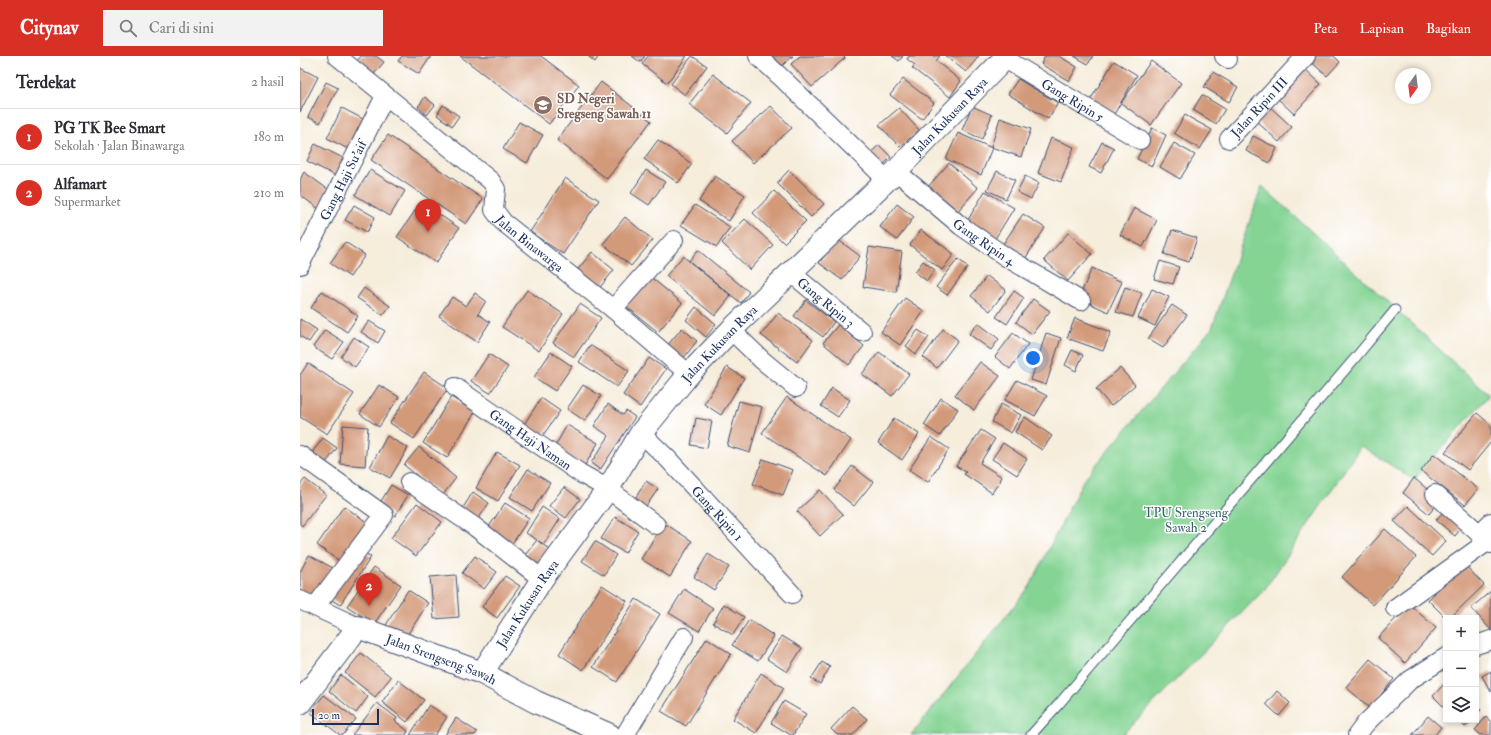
<!DOCTYPE html>
<html lang="id">
<head>
<meta charset="utf-8">
<style>
  :root { --surface:#fff; --page:#f2f2f3; --text:#2b2b33; --muted:#7c7c81; --line:#e1e1e2; --accent:#d93025 }
  body { margin:0; font-family:"IM FELL Double Pica",serif; background:var(--page); color:var(--text) }
  .controls { position:absolute; right:12px; bottom:12px; display:grid; overflow:hidden; border-radius:0px; box-shadow:0 2px 6px #0003 }
  .controls button { width:36px; height:36px; display:grid; place-items:center; padding:0; border:0; border-bottom:1px solid var(--line); background:var(--surface); color:var(--text); font:20px sans-serif }
  .compass { position:absolute; left:1095px; top:12px; width:36px; height:36px; border-radius:50%; background:var(--surface); box-shadow:0 2px 6px #0003; rotate:194deg }
  .scale { position:absolute; left:12px; bottom:10px; width:67px; box-sizing:border-box; padding-left:4px; border:2px solid #1b2f5e; border-top:0; font-size:11px; line-height:14px; white-space:nowrap; color:#1b2f5e; -webkit-text-stroke:3px #fff; paint-order:stroke }
  .you { position:absolute; left:733px; top:302px; width:14px; height:14px; margin:-10px; border:3px solid #fff; border-radius:50%; background:#1a73e8; box-shadow:0 0 0 6px #1a73e833 }
  .badge { display:grid; place-items:center; width:26px; height:26px; border-radius:50%; background:var(--accent); color:#fff; font-size:13px; font-weight:700 }
  .pin { position:absolute; translate:-50% -33px; filter:drop-shadow(0 1px 2px #0008) }
  .pin::after { content:''; position:absolute; top:21px; width:14px; height:12px; background:inherit; clip-path:polygon(0 0,100% 0,50% 100%) }
  .list { margin:0; padding:0; list-style:none }
  h2 { display:flex; justify-content:space-between; align-items:center; height:52px; margin:0; padding:0 16px; font-size:17px }
  h2 small { font-size:13px; font-weight:400; color:var(--muted) }
  .list li { display:grid; grid-template-columns:26px 1fr auto; gap:12px; align-items:center; box-sizing:border-box; height:56px; padding:0 16px; border-top:1px solid var(--line) }
  .list b { display:block; font-size:15px; white-space:nowrap }
  .list p { margin:0; font-size:13px; white-space:nowrap; color:var(--muted) }
  .list em { font-size:13px; font-style:normal; color:var(--muted) }
  .icon { flex:none; width:22px; height:22px; fill:none; stroke:currentColor; stroke-width:2; stroke-linecap:round; stroke-linejoin:round }
  .map { position:relative; flex:none; width:1191px; height:679px; overflow:hidden }
  header { display:flex; align-items:center; gap:24px; box-sizing:border-box; height:56px; padding:0 20px; background:var(--accent); color:#fff }
  header strong { font-size:19px }
  nav { display:flex; gap:22px; margin-inline-start:auto; font-size:14px }
  .search { width:280px; height:36px; background:var(--page); display:flex; align-items:center; gap:10px; box-sizing:border-box; padding:0 14px; border-radius:0px; color:var(--muted); font-size:15px }
  main { display:flex }
  aside { flex:1; background:var(--surface) }
  .map>svg:first-child { display:block }
</style>
</head>
<body>
<header>
<strong>Citynav</strong>
<div class="search"><svg class="icon" aria-label="search" viewBox="0 0 24 24"><circle cx="10" cy="10" r="6"/><path d="M15 15l6 6"/></svg>Cari di sini</div>
<nav><a>Peta</a><a>Lapisan</a><a>Bagikan</a></nav>
</header>
<main>
<aside>
<h2>Terdekat<small>2 hasil</small></h2>
<ul class="list">
<li><span class="badge">1</span><div><b>PG TK Bee Smart</b><p>Sekolah · Jalan Binawarga</p></div><em>180 m</em></li>
<li><span class="badge">2</span><div><b>Alfamart</b><p>Supermarket</p></div><em>210 m</em></li>
</ul>
</aside>
<div class="map">
<svg width="1191" height="679" viewBox="0 0 1191 679">
  <rect width="100%" height="100%" fill="#fff"/>
  <filter id="ink" filterUnits="userSpaceOnUse"><feTurbulence type="fractalNoise" baseFrequency=".025" numOctaves="2"/><feDisplacementMap in="SourceGraphic" scale="8" xChannelSelector="R" yChannelSelector="G"/><feConvolveMatrix kernelMatrix="1 2 1 2 8 2 1 2 1" color-interpolation-filters="sRGB"/></filter>
  <filter id="wash" filterUnits="userSpaceOnUse"><feTurbulence type="fractalNoise" baseFrequency=".012" numOctaves="4" result="noise"/><feDisplacementMap in="SourceGraphic" scale="16" xChannelSelector="R" yChannelSelector="G"/><feGaussianBlur stdDeviation="0.9" result="paint"/><feColorMatrix in="noise" values="0 0 0 0 0 0 0 0 0 0 0 0 0 0 0 0 0 1.4 0 .05"/><feComposite in="paint" operator="in"/></filter>
  <g filter="url(#wash)">
    <rect width="100%" height="100%" fill="#f6eddb"/>
    <!-- green -->
    <path fill="#85d494" stroke="#508279" d="M962,130L1189,339L1114,424L1061,390L965,533L822,679H611L730,530L784,423L912,272Z"/>
    <g id="blocks">
      <!-- building -->
      <path fill="#d39a7a" d="M61,0H76L84,6L74,18L57,5Z
        M102,0H131L119,18L98,5Z
        M160,0H241L279,29L249,68Z
        M288,0H299L295,6Z
        M332,0H345L340,6Z
        M348,0H387L367,27L342,8Z
        M392,0L407,10L385,39L371,28Z
        M465,0H493L477,14Z
        M500,0H543L545,2L512,31L491,8Z
        M592,0H603L599,5Z
        M609,0H640L636,5L661,25L650,41L612,12L615,9L607,3Z
        M646,0H679L666,16Z
        M745,0H759L777,11L769,25L741,8Z
        M774,0H793L788,8Z
        M1013,0H1034L1040,6L1027,20L1009,4Z
        M814,5L837,19L813,60L789,46Z
        M851,5L881,27L851,69L821,47Z
        M0,12L18,21L0,56Z
        M1004,12L1021,28L994,58L977,42Z
        M913,16L938,31L929,46L904,31Z
        M413,18L451,47L427,77L389,48Z
        M603,23L634,47L622,63L590,39Z
        M718,23L758,47L748,63L708,38Z
        M26,26L38,32L20,67L8,61Z
        M301,26L351,65L307,123L257,84Z
        M902,39L925,53L916,68L893,54Z
        M125,41L135,49L127,59L118,51Z
        M143,49L159,60L152,70L137,59Z
        M471,50L492,72L453,107L432,85Z
        M672,50L692,59L682,83L662,74Z
        M969,50L992,71L979,86L955,64Z
        M42,52L63,63L48,93L27,82Z
        M599,52L619,74L600,91L579,69Z
        M885,59L912,74L900,93L874,77Z
        M700,62L731,73L721,101L691,91Z
        M219,66L243,79L227,107L203,93Z
        M852,72L866,79L852,110L837,103Z
        M658,77L692,92L681,119L646,103Z
        M88,79L183,143L166,168L71,104Z
        M953,80L977,92L970,107L946,95Z
        M751,82L774,91L761,126L738,117Z
        M358,84L392,108L378,127L344,103Z
        M802,86L814,92L801,117L789,111Z
        M874,87L895,99L880,123L860,111Z
        M15,88L45,103L36,120L7,105Z
        M579,89L591,101L579,113L567,100Z
        M649,107L678,132L656,157L627,132Z
        M70,114L105,135L90,160L55,139Z
        M346,114L365,126L349,149L331,137Z
        M489,114L524,148L511,161L477,127Z
        M697,115L715,124L706,143L687,134Z
        M4,116L29,134L19,153L0,139V124Z
        M415,120L445,139L429,165L399,145Z
        M725,120L739,127L731,143L717,136Z
        M265,122L299,144L263,198L230,176Z
        M474,135L506,165L484,187L453,157Z
        M685,135L714,152L693,186L665,169Z
        M121,146L159,172L136,207L97,181Z
        M597,148L614,161L597,184L580,171Z
        M54,149L75,161L67,176L45,164Z
        M395,149L430,171L417,191L381,169Z
        M834,152L857,164L843,191L820,179Z
        M723,158L745,172L723,206L701,191Z
        M325,161L353,184L331,210L303,188Z
        M445,163L473,189L450,214L422,187Z
        M621,174L654,198L642,214L610,189Z
        M872,174L897,182L889,206L864,198Z
        M768,177L792,198L768,225L744,204Z
        M537,183L560,200L542,224L519,207Z
        M45,186L65,199L50,221L30,207Z
        M569,191L602,196L596,236L563,231Z
        M398,194L449,236L441,247L389,205Z
        M292,196L314,214L297,235L275,217Z
        M383,200L431,240L415,260L366,220Z
        M658,203L668,211L647,239L636,231Z
        M623,205L635,214L627,225L615,216Z
        M860,205L879,211L873,228L854,223Z
        M792,212L822,226L808,256L779,242Z
        M347,218L382,247L358,276L322,247Z
        M687,220L706,234L690,255L671,240Z
        M825,231L842,237L833,261L816,256Z
        M64,232L90,250L83,259L57,242Z
        M852,233L869,241L855,270L838,262Z
        M227,234L263,258L239,295L202,271Z
        M22,235L58,260L47,276L11,252Z
        M714,235L724,242L707,268L696,261Z
        M175,237L186,245L178,258L190,266L177,286L139,260L152,241L166,250Z
        M605,242L624,255L600,289L581,276Z
        M733,243L750,255L732,278L716,266Z
        M506,244L534,266L523,281L494,260Z
        M280,248L301,262L274,301L253,287Z
        M872,249L887,259L863,292L848,283Z
        M396,251L416,268L406,281L386,264Z
        M478,257L513,284L497,306L461,279Z
        M775,262L811,276L803,295L767,282Z
        M0,263L17,274L9,286L0,280Z
        M69,265L85,275L78,287L61,276Z
        M678,267L699,283L691,294L669,278Z
        M538,269L564,290L549,309L523,287Z
        M382,272L397,285L382,304L366,291Z
        M643,273L658,284L637,312L623,301Z
        M25,274L44,286L32,303L13,291Z
        M618,274L629,281L616,298L606,290Z
        M713,277L728,288L710,313L695,301Z
        M746,277L761,282L746,329L731,324Z
        M54,281L69,291L55,311L41,301Z
        M290,289L329,315L317,331L279,306Z
        M772,294L783,299L776,315L765,309Z
        M251,296L272,310L255,335L234,321Z
        M579,296L609,318L592,340L562,318Z
        M189,298L208,311L190,337L171,325Z
        M349,302L366,313L340,351L323,339Z
        M680,306L700,320L674,354L655,339Z
        M8,307L54,338L27,378L0,361V319Z
        M427,311L444,322L421,359L404,348Z
        M820,312L835,329L811,350L796,333Z
        M124,316L148,332L114,383L90,367Z
        M717,324L747,340L735,360L705,344Z
        M79,329L99,341L79,371L60,358Z
        M283,329L301,340L285,365L267,353Z
        M532,332L550,344L538,361L521,350Z
        M151,341L175,356L147,402L123,387Z
        M487,341L551,384L527,420L462,377Z
        M241,342L260,355L241,382L223,370Z
        M641,342L658,353L640,380L624,369Z
        M439,345L462,351L450,397L427,390Z
        M308,348L323,359L326,355L335,361L300,414L291,407L309,380L294,370Z
        M701,348L721,359L711,377L692,366Z
        M1177,357L1191,369V386L1168,414L1145,396Z
        M725,361L752,380L742,394L715,376Z
        M396,362L412,365L407,392L391,389Z
        M594,362L619,378L602,404L578,387Z
        M43,369L68,371L65,410L40,408Z
        M267,369L298,387L284,411L253,394Z
        M681,374L695,383L680,407L702,421L692,437L664,418L666,416L656,410Z
        M87,380L108,392L90,422L70,411Z
        M631,381L649,393L628,426L609,414Z
        M23,382L37,392L25,408L11,398Z
        M703,387L727,403L717,419L692,403Z
        M119,391L156,422L142,440L104,409Z
        M197,396L220,409L198,445L176,432Z
        M1134,398L1178,433L1165,449L1121,415Z
        M463,403L493,414L483,439L453,428Z
        M552,410L573,426L554,450L534,434Z
        M228,413L250,427L232,455L210,441Z
        M1114,422L1140,444L1129,458L1103,437Z
        M5,423L26,439L2,470L0,468V429Z
        M346,425L358,433L342,456L331,449Z
        M91,429L108,439L95,460L78,450Z
        M264,431L280,443L266,462L249,450Z
        M520,434L543,458L520,480L497,455Z
        M173,436L189,447L175,468L159,458Z
        M117,447L142,466L116,500L91,482Z
        M205,447L229,462L210,491L186,475Z
        M44,450L68,467L40,506L17,489Z
        M1108,450L1146,485L1132,500L1094,465Z
        M242,451L260,463L244,488L238,485L253,496L238,516L221,504L237,484L226,477Z
        M1143,456L1161,472L1155,480L1136,464Z
        M315,461L338,475L325,497L301,483Z
        M364,467L392,485L370,521L341,503Z
        M1085,473L1116,501L1073,549L1042,521Z
        M295,485L316,499L304,519L282,505Z
        M60,494L71,501L40,549L29,542Z
        M408,498L429,511L414,534L394,521Z
        M9,499L33,512L10,544L0,538V516Z
        M175,500L197,516L184,533L162,517Z
        M1164,508L1184,529L1150,562H1146L1128,544Z
        M74,511L101,529L74,568L47,550Z
        M156,519L159,561L134,563L130,521Z
        M205,520L220,530L197,562L182,551Z
        M302,529L327,545L283,614L259,598Z
        M384,533L413,552L399,575L369,557Z
        M108,534L128,547L106,581L86,569Z
        M1191,535V574L1171,552Z
        M336,543L360,558L317,626L293,611Z
        M424,548L444,561L433,579L413,567Z
        M1109,548L1136,572L1105,607L1078,582Z
        M449,564L474,580L458,605L432,589Z
        M482,580L502,592L487,616L467,603Z
        M407,582L431,598L386,670L361,655Z
        M61,597L91,621L75,641L45,617Z
        M1070,603L1094,623L1070,652L1046,631Z
        M522,606L530,611L520,628L511,623Z
        M1191,615V636L1182,620Z
        M461,617L484,632L456,677L433,663Z
        M41,619L68,641L56,657L29,635Z
        M98,624L124,644L107,666L82,646Z
        M1146,626V653L1133,640Z
        M977,635L990,647L979,660L966,648Z
        M24,639L56,663L43,679H40L10,656Z
        M484,645L506,658L493,679H491L471,667Z
        M77,647L97,662L95,665L108,675L106,679H52Z
        M129,649L147,661L135,679H110Z
        M552,650L567,663L553,679H537L531,673Z
        M1176,650L1181,654L1176,659Z
        M1128,660L1141,671L1135,679H1112Z
        M1186,661L1191,666V679H1181L1175,674Z
        M156,662L177,676L175,679H145Z
        M1158,664H1172L1165,671Z"/>
    </g>
  </g>
  <g filter="url(#ink)">
    <use href="#blocks" fill-opacity="0" stroke="#3c4c71" stroke-width="1"/>
    <g fill="none" stroke-linecap="round" stroke-linejoin="round">
      <defs>
        <path id="service" d="M731,679L758,649L1056,301L1095,254"/>
        <g id="minor">
          <path id="s1" d="M37,0L191,125L196,133L194,154L203,166L313,253L389,318"/>
          <path d="M458,0L485,25L586,123"/>
          <path d="M924,0L928,3"/>
          <path id="s2" d="M705,3L840,84"/>
          <path id="s3" d="M929,83L1006,0"/>
          <path id="s4" d="M596,115L661,170L706,201L781,245"/>
          <path id="s5" d="M0,209L85,40"/>
          <path id="s6" d="M490,216L562,276"/>
          <path d="M313,253L374,184"/>
          <path d="M431,274L462,304L496,332"/>
          <path id="s7" d="M155,331L280,417L308,433L356,469"/>
          <path id="s8" d="M341,377L368,403L492,538"/>
          <path d="M0,399L84,459L15,551"/>
          <path d="M109,426L175,471L242,523"/>
          <path d="M1135,438L1191,488"/>
          <path d="M1179,478L1191,466"/>
          <path d="M0,544L58,571"/>
          <path d="M1095,552L1187,486"/>
          <path d="M1176,589L1191,584"/>
          <path d="M325,679L384,581"/>
          <path d="M1057,679L1066,667L1110,624L1146,601"/>
        </g>
        <g id="tertiary">
          <path id="s9" d="M182,617L242,523L308,433L341,377L389,318L431,274L596,115L707,0"/>
          <path id="s10" d="M0,647L58,571L182,617L236,646L310,679"/>
        </g>
      </defs>
      <!-- service casing -->
      <use href="#service" stroke="#3c4c71" stroke-width="11"/>
      <!-- minor casing -->
      <use href="#minor" stroke="#3c4c71" stroke-width="20"/>
      <!-- tertiary casing -->
      <use href="#tertiary" stroke="#3c4c71" stroke-width="24"/>
      <!-- service -->
      <use href="#service" stroke="#fff" stroke-width="9"/>
      <!-- minor -->
      <use href="#minor" stroke="#fff" stroke-width="18"/>
      <!-- tertiary -->
      <use href="#tertiary" stroke="#fff" stroke-width="22"/>
    </g>
  </g>
  <!-- icons -->
  <defs>
    <symbol id="school-disc" viewBox="-11 -11 22 22"><circle r="9.5" fill="#8d6e63" stroke="#fff"/><path d="M0-5L7-2L0 1L-7-2ZM-4 1L0 2.5L4 1V4Q0 6-4 4Z" fill="#fff"/></symbol>
  </defs>
  <g fill-rule="evenodd">
    <use href="#school-disc" x="232" y="38" width="22" height="22"/>
  </g>
  <g text-anchor="middle" stroke-width="3" stroke-linejoin="round" paint-order="stroke">
    <!-- education labels -->
    <g font-size="13" font-weight="bold" fill="#785e54" stroke="#fff" text-anchor="start">
      <text x="257" y="47">SD Negeri<tspan x="257" dy="15">Sregseng Sawah 11</tspan></text>
    </g>
    <!-- street labels -->
    <g font-size="13" fill="#1b2f5e" stroke="#fff">
      <text dy="5" stroke="none"><textPath href="#s2" startOffset="79">Gang Ripin 5</textPath></text>
      <text dy="5" stroke="none"><textPath href="#s3" startOffset="44">Jalan Ripin III</textPath></text>
      <text dy="5" stroke="none"><textPath href="#s9" startOffset="731">Jalan Kukusan Raya</textPath></text>
      <text dy="5" stroke="none"><textPath href="#s5" startOffset="95">Gang Haji Su'aif</textPath></text>
      <text dy="5" stroke="none"><textPath href="#s4" startOffset="113">Gang Ripin 4</textPath></text>
      <text dy="5" stroke="none"><textPath href="#s1" startOffset="278">Jalan Binawarga</textPath></text>
      <text dy="5" stroke="none"><textPath href="#s6" startOffset="47">Gang Ripin 3</textPath></text>
      <text dy="5" stroke="none"><textPath href="#s9" startOffset="407">Jalan Kukusan Raya</textPath></text>
      <text dy="5" stroke="none"><textPath href="#s7" startOffset="92">Gang Haji Naman</textPath></text>
      <text dy="5" stroke="none"><textPath href="#s8" startOffset="111">Gang Ripin 1</textPath></text>
      <text dy="5" stroke="none"><textPath href="#s9" startOffset="83">Jalan Kukusan Raya</textPath></text>
      <text dy="5" stroke="none"><textPath href="#s10" startOffset="185">Jalan Srengseng Sawah</textPath></text>
    </g>
    <!-- park labels -->
    <g font-size="13" fill="#3b616e" stroke="#fff">
      <text x="886" y="461">TPU Srengseng<tspan x="886" dy="15">Sawah 2</tspan></text>
    </g>
  </g>
</svg>
<div class="controls">
<button>+</button>
<button>−</button>
<button><svg class="icon" aria-label="layers" viewBox="0 0 24 24"><path d="M12 4l9 5-9 5-9-5zM3 14l9 5 9-5"/></svg></button>
</div>
<svg class="compass" viewBox="-18 -18 36 36"><path d="M0-13l5 13h-10z" fill="#e53935"/><path d="M0 13l5-13h-10z" fill="#7c7c81"/></svg>
<div class="scale">20 m</div>
<div class="you"></div>
<div class="pin badge" style="left:128px;top:176px">1</div>
<div class="pin badge" style="left:69px;top:550px">2</div>
</div>
</main>
</body>
</html>
